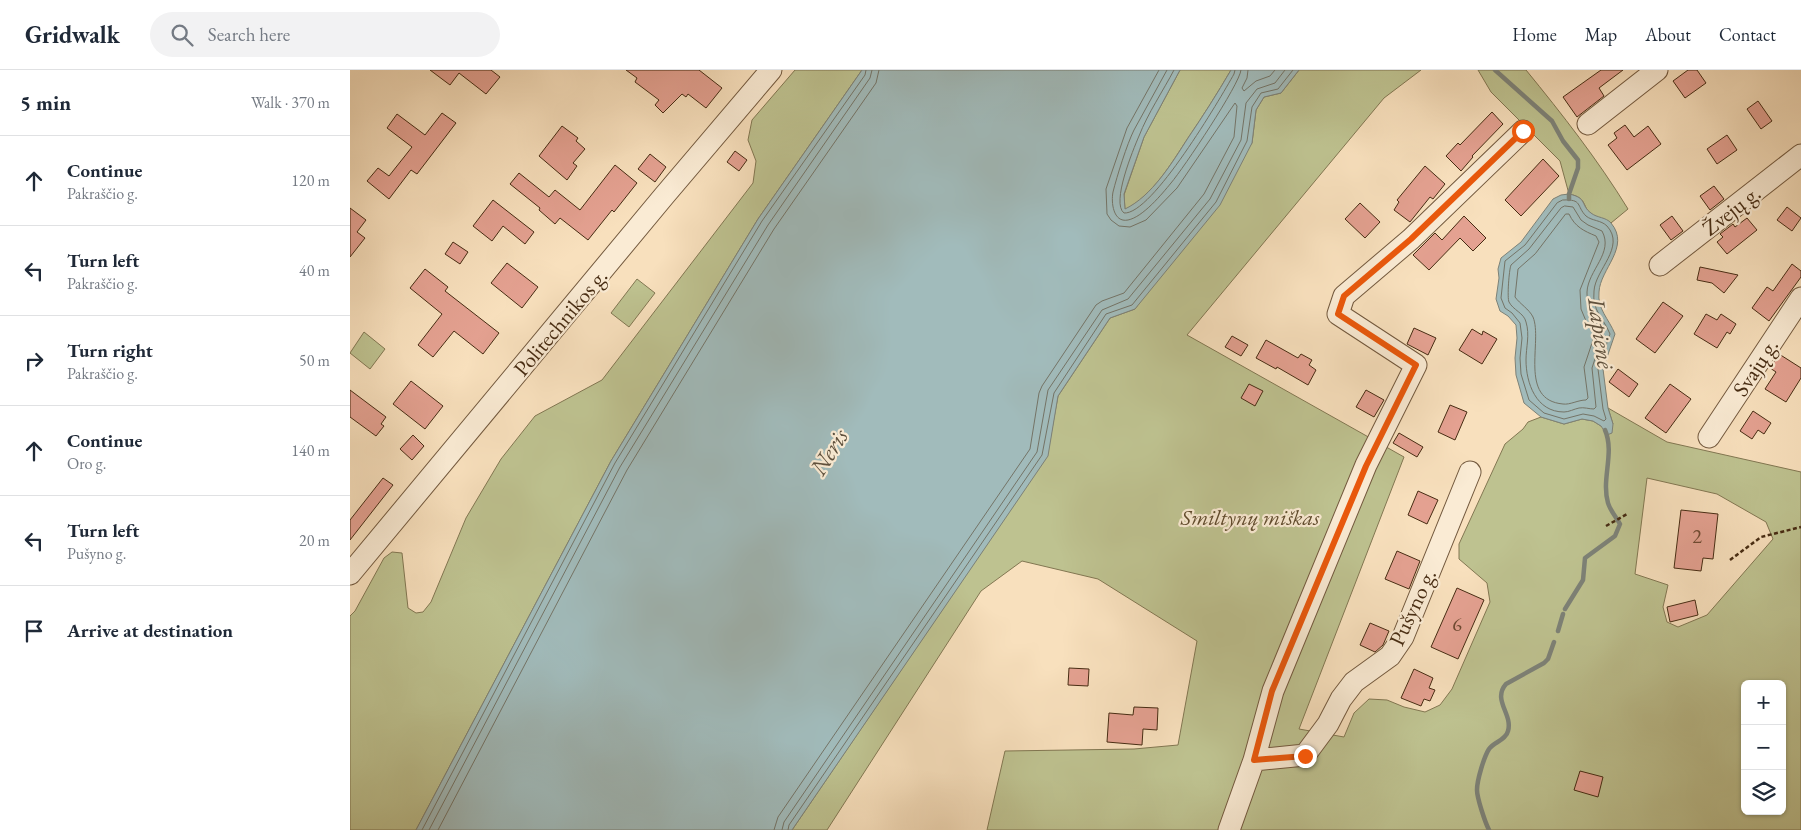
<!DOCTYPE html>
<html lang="en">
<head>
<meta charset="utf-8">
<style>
  :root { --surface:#fff; --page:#f2f2f3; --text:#1f2937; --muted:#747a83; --line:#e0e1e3 }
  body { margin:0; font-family:"EB Garamond",serif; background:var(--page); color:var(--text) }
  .controls { position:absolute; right:15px; bottom:15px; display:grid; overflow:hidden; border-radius:8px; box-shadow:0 1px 4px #0004 }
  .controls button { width:45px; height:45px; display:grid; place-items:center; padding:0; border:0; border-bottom:1px solid var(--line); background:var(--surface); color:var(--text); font:25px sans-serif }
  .stop { position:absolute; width:15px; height:15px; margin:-11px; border:4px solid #ea580c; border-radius:50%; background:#fff }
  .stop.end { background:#ea580c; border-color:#fff; box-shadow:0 1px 5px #0008 }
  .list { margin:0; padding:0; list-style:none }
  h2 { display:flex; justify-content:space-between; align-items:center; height:65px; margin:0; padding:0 20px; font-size:21px }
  h2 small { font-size:16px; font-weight:400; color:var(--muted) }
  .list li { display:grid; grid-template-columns:32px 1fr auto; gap:15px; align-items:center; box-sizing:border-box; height:90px; padding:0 20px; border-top:1px solid var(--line) }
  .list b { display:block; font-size:19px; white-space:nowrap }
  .list p { margin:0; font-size:16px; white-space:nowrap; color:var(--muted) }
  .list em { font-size:16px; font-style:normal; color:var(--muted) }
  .icon { flex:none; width:28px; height:28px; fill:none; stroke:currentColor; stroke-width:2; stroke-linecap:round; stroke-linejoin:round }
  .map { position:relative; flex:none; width:1451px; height:760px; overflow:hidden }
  header { display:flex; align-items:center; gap:30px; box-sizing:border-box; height:70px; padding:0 25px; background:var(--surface); border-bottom:1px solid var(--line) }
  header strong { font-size:24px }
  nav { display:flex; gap:28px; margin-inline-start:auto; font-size:18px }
  .search { width:350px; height:45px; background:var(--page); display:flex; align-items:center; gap:12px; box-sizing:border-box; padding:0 18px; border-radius:28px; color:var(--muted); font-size:19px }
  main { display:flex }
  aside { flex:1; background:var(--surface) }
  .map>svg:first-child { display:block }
</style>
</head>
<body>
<header>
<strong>Gridwalk</strong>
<div class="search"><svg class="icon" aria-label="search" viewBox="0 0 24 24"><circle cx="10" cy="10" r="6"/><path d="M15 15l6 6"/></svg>Search here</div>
<nav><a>Home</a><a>Map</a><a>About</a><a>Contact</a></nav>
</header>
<main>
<aside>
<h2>5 min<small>Walk · 370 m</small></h2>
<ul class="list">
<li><svg class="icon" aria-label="ahead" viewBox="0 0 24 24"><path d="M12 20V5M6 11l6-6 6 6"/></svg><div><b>Continue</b><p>Pakraščio g.</p></div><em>120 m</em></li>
<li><svg class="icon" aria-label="left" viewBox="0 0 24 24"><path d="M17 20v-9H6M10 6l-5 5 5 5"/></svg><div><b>Turn left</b><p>Pakraščio g.</p></div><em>40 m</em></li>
<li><svg class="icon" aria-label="right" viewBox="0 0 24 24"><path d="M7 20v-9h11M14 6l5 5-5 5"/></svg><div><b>Turn right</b><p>Pakraščio g.</p></div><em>50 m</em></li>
<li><svg class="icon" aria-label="ahead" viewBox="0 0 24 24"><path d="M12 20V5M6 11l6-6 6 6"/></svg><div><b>Continue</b><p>Oro g.</p></div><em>140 m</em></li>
<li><svg class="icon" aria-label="left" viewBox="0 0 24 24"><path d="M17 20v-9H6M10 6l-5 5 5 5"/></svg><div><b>Turn left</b><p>Pušyno g.</p></div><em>20 m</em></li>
<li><svg class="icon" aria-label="arrive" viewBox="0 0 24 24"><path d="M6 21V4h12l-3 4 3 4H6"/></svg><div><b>Arrive at destination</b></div></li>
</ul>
</aside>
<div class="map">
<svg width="1451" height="760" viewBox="0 0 1451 760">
  <rect width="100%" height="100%" fill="#f8e0bd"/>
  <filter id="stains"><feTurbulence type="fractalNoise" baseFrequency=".004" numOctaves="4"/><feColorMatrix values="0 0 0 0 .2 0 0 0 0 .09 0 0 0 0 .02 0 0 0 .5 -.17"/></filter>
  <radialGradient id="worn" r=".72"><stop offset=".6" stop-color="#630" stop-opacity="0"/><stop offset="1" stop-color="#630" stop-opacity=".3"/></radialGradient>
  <!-- green -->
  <path fill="#bec290" stroke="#827752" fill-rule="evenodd" d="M445,0H512L408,149L261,391L66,760H0V546L5,541L34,488L42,482L52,483L58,538L66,543L73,542L81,532L116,448L151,389L185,346L252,310L403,113L406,91L398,70L402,50Z
    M830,0H881C867,24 853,46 838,68C821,94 803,125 775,140L774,125L794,67Z
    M949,0H1071L1034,28L837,265L1054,387L949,659L994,667L1004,643L1019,629L1037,630L1054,637L1075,642L1090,635L1102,619L1140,532L1137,513L1109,489V474L1155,374L1173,359L1178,352L1191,347L1214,354L1232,349L1243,351L1251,356L1263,354L1258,338L1317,372L1451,402V760H637L655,681L784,679L828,675L847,571L748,509L672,491L631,521L477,760H442L697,386L708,326L760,248L785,239L902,73L906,40L914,27L931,23ZM1297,408L1367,424L1416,452L1423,469L1357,545L1328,557L1317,552L1313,537L1318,515L1285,504ZM1395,614H1432V741H1395Z
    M1128,0H1176C1212,44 1248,90 1278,139L1261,153C1255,149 1249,148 1243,145C1231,138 1239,128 1219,124L1210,91L1141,22Z
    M287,209L305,223L279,257L261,243Z
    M14,262L35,279L20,299L0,283Z"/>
  <!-- water -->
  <path fill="#a1bbbb" stroke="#7d8278" d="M512,0H830L794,67L774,124L775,139C802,126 822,93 838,68C853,46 867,24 881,0H949L931,23L914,27L906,40L902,73L870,135L785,239L760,248L708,326L698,386L442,760H66L261,391L408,149Z
    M1219,124C1238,128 1230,135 1241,143C1247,148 1256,147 1261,153C1281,177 1250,199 1249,222C1247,239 1259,249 1265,264L1253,299L1258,338L1263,354L1262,363L1257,365L1251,356L1243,351L1232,349L1214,354L1191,347L1174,333L1166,305L1165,288L1167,268L1166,255L1158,246L1150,241L1146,229L1149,208L1148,199L1151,188L1171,172L1203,129L1211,125Z"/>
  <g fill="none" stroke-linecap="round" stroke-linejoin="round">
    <!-- shore -->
    <path stroke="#747467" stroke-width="1" d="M817,0C806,20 795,40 784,60C777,74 767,106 763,122C761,132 763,153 778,150C793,147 812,124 821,113C833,99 890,14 891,0
      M824,0C813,21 798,43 789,66C783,80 761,133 774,143C802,145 870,29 884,4L885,0
      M898,0L897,8L892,18L894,21L906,11L920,6L925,0
      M1213,130C1233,129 1226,136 1236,146C1242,151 1251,150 1257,156C1276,177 1245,200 1244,221C1242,241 1253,247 1260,264L1248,299L1253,339L1256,349L1254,351L1244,346L1233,344L1214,349L1194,343L1179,330L1171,304L1170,288L1172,268L1170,253L1162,243L1155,238L1151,228L1155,191L1175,175L1207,133Z
      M1215,136L1223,137L1231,150L1238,155L1252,161C1264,183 1238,200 1237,222C1237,231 1238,240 1243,248C1246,254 1251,258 1253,264L1242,298L1246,337L1244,339C1239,339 1234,337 1229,338C1224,339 1219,342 1214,342C1186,342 1176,313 1176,290C1176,277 1180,265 1176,252C1174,243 1163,240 1159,232C1157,228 1159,200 1161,195L1179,179L1211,138Z
      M1216,144H1219C1225,157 1234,161 1246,166L1249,172L1230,220L1231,239L1236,251L1245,264L1234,297L1238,328L1236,330C1228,330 1220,335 1213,334C1168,330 1193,271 1183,247C1179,239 1170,234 1165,227L1168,199L1185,184Z
      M72,760L265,393L412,151L515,5L516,0
      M79,760L270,397L418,155L520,8L522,0
      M88,760L277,400L424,159L526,13L529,0
      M424,760L428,747L680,379L689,323L692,316L746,235L752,231L774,223L854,124L884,67L887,36L885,33L827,118L796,150L780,157L769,156L761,150L757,144L756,119L777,58L809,0
      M432,760L434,752L687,382L698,320L752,240L778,229L860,129L891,70L896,33L907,19L925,13L935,0
      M438,760L439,755L692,385L704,323L756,244L782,235L866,132L897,71L902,37L911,23L928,19L943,0"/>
    <!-- stream -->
    <path stroke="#7d8278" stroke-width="4.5" d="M1145,0L1202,51L1213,71L1228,90V98L1219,124V129
      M1215,539L1233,510L1235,488L1265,466L1270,454C1266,447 1260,440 1258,433C1251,409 1265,383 1255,360
      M1208,561L1213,544
      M1139,760C1135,752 1127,728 1127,720C1127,710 1134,687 1139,679C1144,672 1156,670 1158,661C1163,644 1142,630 1156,614L1194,593L1198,589L1204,572"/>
  </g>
  <!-- building -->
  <path fill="#e4a191" stroke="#472c13" d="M80,0H141L150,7L136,24L109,3L100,15Z
    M276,0H349L372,18L356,38L338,24L336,27L332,24L313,43L305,35L309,30L285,12L287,8Z
    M1251,0H1273L1249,18L1254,26L1227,47L1213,27Z
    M1338,0H1347L1356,13L1335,28L1323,11Z
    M1408,31L1422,51L1411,59L1397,39Z
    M1142,42L1153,54L1122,86L1123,87L1111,101L1096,86L1108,73L1110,75Z
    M92,43L106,53L67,104L61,100L39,129L17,111L28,98L39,106L62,77L37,58L47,44L75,65Z
    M1275,55L1284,67L1298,56L1311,74L1277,100L1258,75L1267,68L1264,63Z
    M212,56L228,68L226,71L235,79L223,93L227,96L217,110L189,86Z
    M1377,65L1387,80L1367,94L1357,79Z
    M385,81L397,90L389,101L377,92Z
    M300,84L316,97L305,112L288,99Z
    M1193,89L1209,106L1171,146L1155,130Z
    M265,95L287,113L264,142L262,140L238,170L210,148L205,154L189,140L190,138L160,114L169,103L199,127L205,120L230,140Z
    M1075,96L1095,114L1083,129L1080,127L1060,152L1044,140L1049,132L1047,130Z
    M1364,116L1374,129L1360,140L1350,126Z
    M143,130L184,162L175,174L153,156L142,171L123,156Z
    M1010,133L1030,152L1015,168L995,149Z
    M1437,137L1451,148L1442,161L1427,150Z
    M0,138L16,150L7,162L15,168L0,187Z
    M1114,146L1136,168L1123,181L1110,168L1079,200L1063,185L1085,163L1092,170Z
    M1322,146L1333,161L1321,170L1310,155Z
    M1397,148L1407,160L1377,184L1367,172L1373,167L1370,164L1383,154L1385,157Z
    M103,172L118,182L110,194L95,184Z
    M157,193L188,217L172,238L141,213Z
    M1442,194L1451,201V207L1419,251L1402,238L1417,217L1423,221Z
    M1350,197L1388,205L1374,223L1362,213L1347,210Z
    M75,199L98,217L95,221L149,263L133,284L104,261L83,287L68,275L92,244L60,218Z
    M1313,232L1333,246L1305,283L1286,269Z
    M1356,244L1367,250L1371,244L1386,254L1380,264L1377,262L1367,278L1344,264Z
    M1064,258L1086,268L1078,285L1057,274Z
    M1122,259L1132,265L1133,261L1147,269L1132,294L1109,280Z
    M882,266L898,275L891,286L875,277Z
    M916,270L948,288L951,284L962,290L959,295L966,300L958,315L927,297L926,299L906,288Z
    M1429,284L1451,298V308L1436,332L1415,319L1426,302L1420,298Z
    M1268,299L1288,314L1279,327L1259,312Z
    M61,311L93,336L75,359L43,334Z
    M899,314L913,321L905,336L891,328Z
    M1320,314L1341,329L1316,363L1295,348Z
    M0,320L36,347L31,354L34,356L26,366L0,347Z
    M1016,320L1034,330L1024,347L1006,337Z
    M1100,335L1117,342L1105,370L1088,362Z
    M1403,341L1421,353L1414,364L1408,360L1402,369L1390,361Z
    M1049,363L1073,377L1067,387L1043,373Z
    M63,365L74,376L62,390L50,379Z
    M33,408L43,415L0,470V450Z
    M1068,421L1088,430L1077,454L1058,445Z
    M1331,440L1368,444L1363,489L1353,488L1351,501L1324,498Z
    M1047,481L1070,491L1059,519L1035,509Z
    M1107,518L1134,530L1108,589L1081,577Z
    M1345,530L1348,545L1320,552L1317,537Z
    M1020,553L1039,561L1033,575L1025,582L1010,575Z
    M719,598L739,599L738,616L718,615Z
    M1064,599L1083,608L1079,618L1085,620L1080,631L1074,629L1071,636L1051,628Z
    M784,637L808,638L807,660L793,659L792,675L757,672L759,643L783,645Z
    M1230,701L1253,707L1248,727L1224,720Z"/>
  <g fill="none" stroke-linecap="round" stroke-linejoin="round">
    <defs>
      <path id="minor" d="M1238,54L1307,0
        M1310,195L1451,85
        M1359,367L1451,228
        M0,504L314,126L421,0
        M904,690L955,685L978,654L991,629L1004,612L1040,586L1053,567L1120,402
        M879,760L904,690L923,621L1016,395L1066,295L988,244L994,226L1061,169L1173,61"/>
    </defs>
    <!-- minor casing -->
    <use href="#minor" stroke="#73593e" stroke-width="23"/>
    <!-- path -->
    <path stroke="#472c13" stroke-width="2.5" stroke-dasharray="4 2.5" stroke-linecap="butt" d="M1256,456L1277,444
      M1380,490L1411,467L1451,457"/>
    <!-- minor -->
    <use href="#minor" stroke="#faebd4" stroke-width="21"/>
  </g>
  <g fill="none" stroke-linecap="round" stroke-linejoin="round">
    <!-- route -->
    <path stroke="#ea580c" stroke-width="6" d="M955,686L904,690L922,621L1016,396L1066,295L988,244L994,226L1061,169L1173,61"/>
  </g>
  <g text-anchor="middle" stroke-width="4.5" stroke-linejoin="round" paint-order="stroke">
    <!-- number labels -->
    <g font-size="20" fill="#6e4932">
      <text x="1347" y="473">2</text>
      <text x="1107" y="561">6</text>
    </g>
    <!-- street labels -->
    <g font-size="22" fill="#472c13" stroke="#faebd4">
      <text transform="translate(1381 140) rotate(-38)" y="8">Žvejų g.</text>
      <text transform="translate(210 252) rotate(-50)" y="8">Politechnikos g.</text>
      <text transform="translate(1405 297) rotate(-57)" y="8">Svajų g.</text>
      <text transform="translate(1062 537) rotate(-65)" y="8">Pušyno g.</text>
    </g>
    <!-- park labels -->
    <g font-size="22" font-style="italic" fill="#5f4a2c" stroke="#faebd4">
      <text x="900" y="455">Smiltynų miškas</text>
    </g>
    <!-- water labels -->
    <g font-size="24" font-style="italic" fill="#5e503d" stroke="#faebd4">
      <text transform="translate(1251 263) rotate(82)" y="8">Lapienė</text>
      <text transform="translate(479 382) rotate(-58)" y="8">Neris</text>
    </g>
  </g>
  <rect width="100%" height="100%" filter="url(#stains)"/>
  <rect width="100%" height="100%" fill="url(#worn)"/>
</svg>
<div class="controls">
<button>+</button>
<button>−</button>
<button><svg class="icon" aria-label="layers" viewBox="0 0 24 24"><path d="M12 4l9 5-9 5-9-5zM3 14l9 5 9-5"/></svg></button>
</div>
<div class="stop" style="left:1173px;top:61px"></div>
<div class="stop end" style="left:955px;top:686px"></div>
</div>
</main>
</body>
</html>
